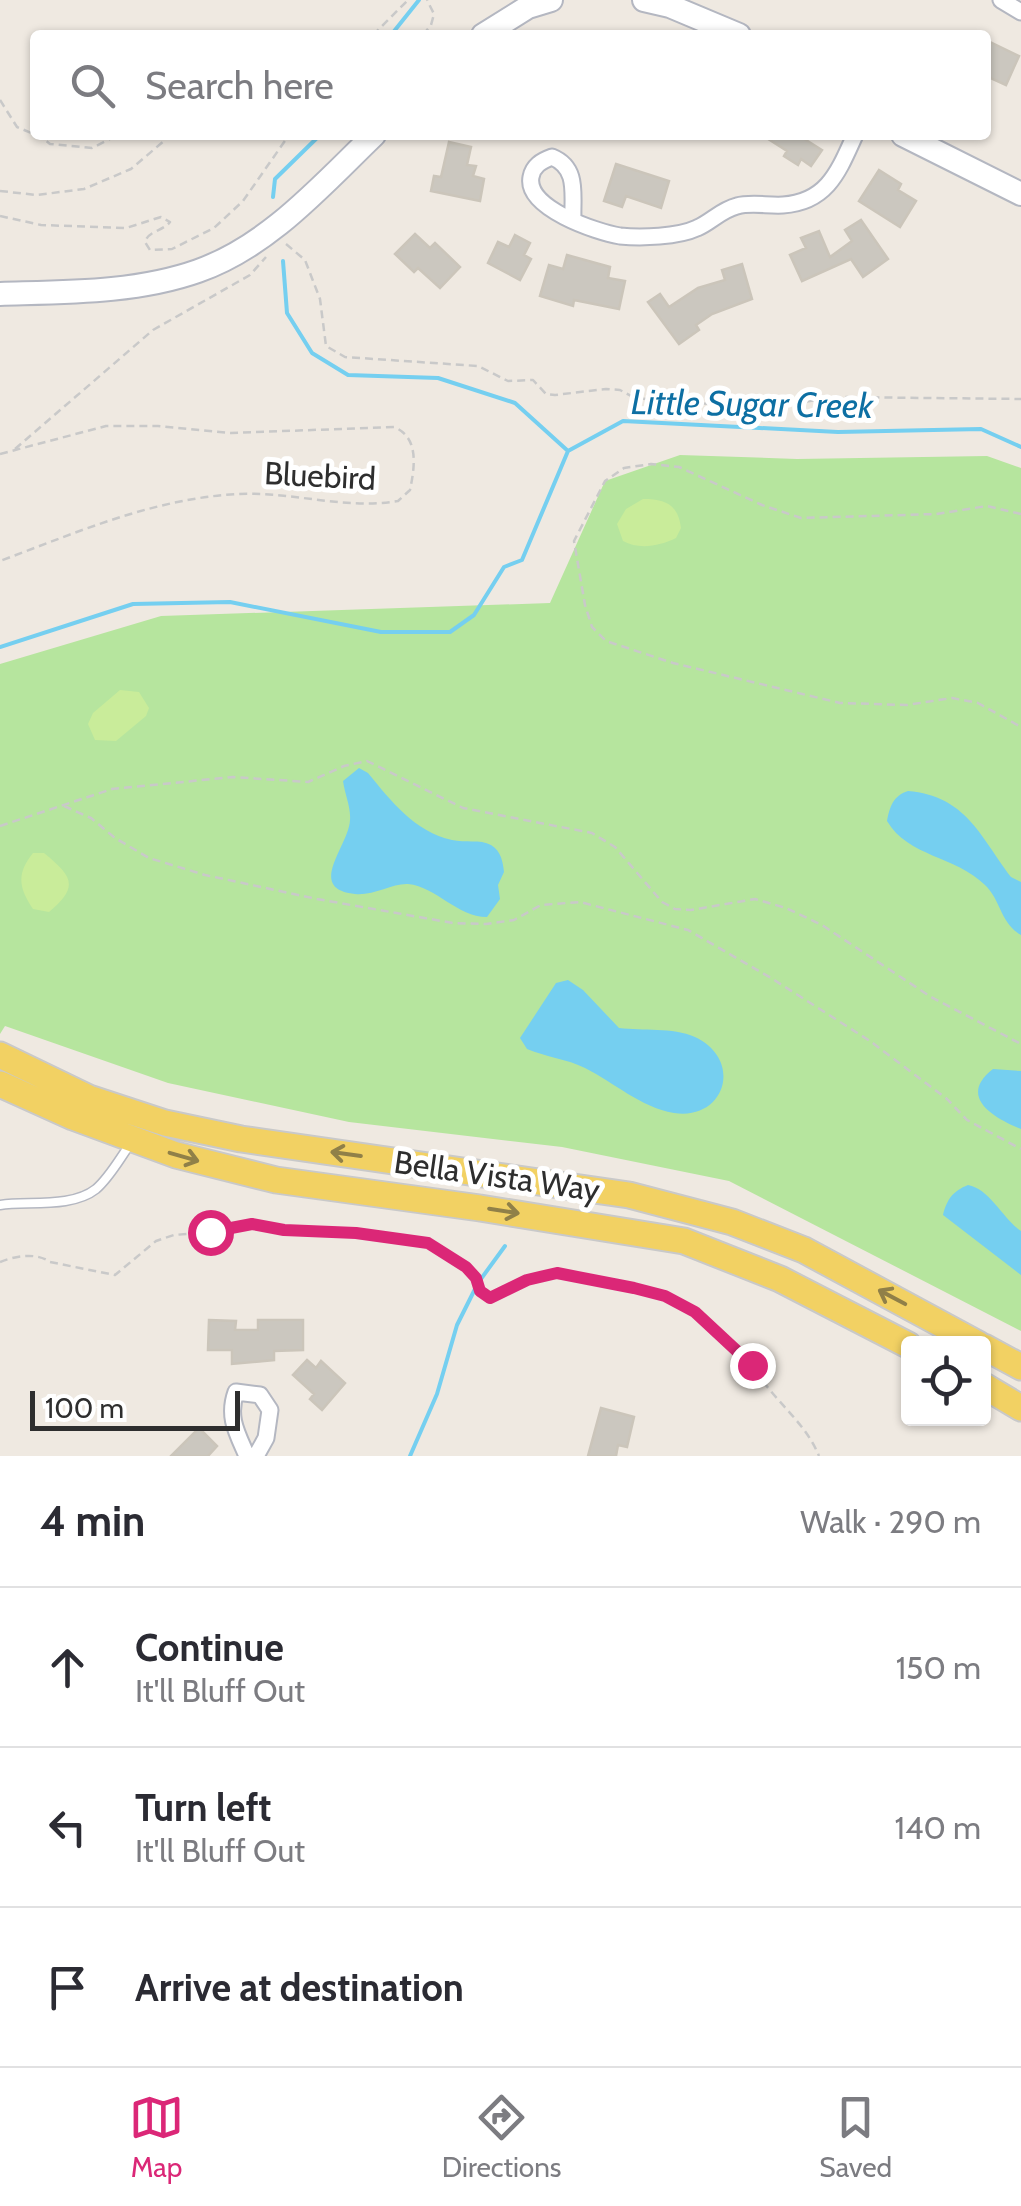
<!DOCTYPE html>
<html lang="en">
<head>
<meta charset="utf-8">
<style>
  :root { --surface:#fff; --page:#f2f2f3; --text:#2b2b33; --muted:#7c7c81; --line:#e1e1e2; --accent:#db2777 }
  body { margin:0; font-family:Cabin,sans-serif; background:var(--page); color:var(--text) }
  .controls { position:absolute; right:30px; bottom:30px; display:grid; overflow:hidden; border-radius:10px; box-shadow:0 2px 8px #0004 }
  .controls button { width:90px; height:90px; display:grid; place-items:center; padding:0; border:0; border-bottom:2px solid var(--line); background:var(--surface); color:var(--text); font:50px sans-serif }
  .scale { position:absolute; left:30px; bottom:25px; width:210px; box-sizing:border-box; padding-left:10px; border:5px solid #2e2e2e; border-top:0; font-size:28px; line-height:35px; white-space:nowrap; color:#2e2e2e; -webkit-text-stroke:8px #fff; paint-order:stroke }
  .stop { position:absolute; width:30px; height:30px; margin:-22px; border:8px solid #db2777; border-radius:50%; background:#fff }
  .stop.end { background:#db2777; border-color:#fff; box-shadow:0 2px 10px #0008 }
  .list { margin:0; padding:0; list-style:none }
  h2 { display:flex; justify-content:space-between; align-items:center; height:130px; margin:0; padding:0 40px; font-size:42px }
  h2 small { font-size:32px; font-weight:400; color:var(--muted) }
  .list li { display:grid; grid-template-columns:65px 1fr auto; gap:30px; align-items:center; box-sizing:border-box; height:160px; padding:0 40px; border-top:2px solid var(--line) }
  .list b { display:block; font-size:38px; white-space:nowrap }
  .list p { margin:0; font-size:32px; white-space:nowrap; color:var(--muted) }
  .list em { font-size:32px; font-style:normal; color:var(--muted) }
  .icon { flex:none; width:55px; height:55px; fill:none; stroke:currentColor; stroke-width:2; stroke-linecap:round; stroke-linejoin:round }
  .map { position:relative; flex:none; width:1021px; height:1456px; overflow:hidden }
  .search { position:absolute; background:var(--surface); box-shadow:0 2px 8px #0004; left:30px; right:30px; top:30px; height:110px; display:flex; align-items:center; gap:25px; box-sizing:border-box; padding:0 35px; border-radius:10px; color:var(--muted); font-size:38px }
  .sheet { height:610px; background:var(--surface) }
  nav { display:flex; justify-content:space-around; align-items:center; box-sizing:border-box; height:140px; border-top:2px solid var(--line); background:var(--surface); font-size:28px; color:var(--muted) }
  nav a { display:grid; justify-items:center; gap:5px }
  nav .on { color:var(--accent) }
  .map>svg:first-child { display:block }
</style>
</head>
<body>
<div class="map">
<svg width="1021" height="1456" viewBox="0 0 1021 1456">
  <rect width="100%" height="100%" fill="#efe9e1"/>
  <!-- green -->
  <path fill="#b6e59e" d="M680,455L797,459L987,456L1021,468V1331L729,1181L562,1147L349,1122L168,1083L5,1026L0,1034V664L161,616L550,603L605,481Z"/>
  <!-- pitch -->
  <path fill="#c9ec9a" d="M643,499C665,499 678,504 681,528L676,538C660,546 639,550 623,541L617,524L626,509Z
    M120,690L139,692L149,708L146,716L116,741L95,740L88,724L93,713Z
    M33,853H44C72,876 80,886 49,912L33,909C19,888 16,874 33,853Z"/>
  <!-- water -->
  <path fill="#75cff0" d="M359,768L368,773C391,801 415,832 452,840C465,843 480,839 491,845C501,851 503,862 504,872L498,885L500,899L487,917C457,917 437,887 408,884C393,883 373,896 355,894C305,889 349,846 350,820C351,807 345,795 343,781Z
    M908,791C966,796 980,836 1011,877L1021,882V935C1000,923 1001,900 985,885C956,856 908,857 887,821C890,806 893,796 908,791Z
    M568,980L583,990L619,1028C643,1031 672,1027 695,1037C744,1060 725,1121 674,1113C640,1107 615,1083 585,1068C567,1059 546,1057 527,1049L520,1038L556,983Z
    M993,1069L1021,1071V1129C994,1118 957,1097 993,1069Z
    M968,1185C990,1189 1003,1219 1021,1231V1275L943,1215C947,1199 953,1191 968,1185Z"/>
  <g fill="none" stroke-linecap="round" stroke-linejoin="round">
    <!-- stream -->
    <path stroke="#75cff0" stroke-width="4" d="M391,35L419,0
      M273,197L275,179L320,135
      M283,261L287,313L312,353L348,375L438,378L515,403L568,451
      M0,647L133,604L230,602L381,632H450L474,615L504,567L522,560L568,451L623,421L838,432L981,429L1021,447
      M410,1456L437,1394L457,1325L478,1283L505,1246"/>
  </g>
  <!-- building -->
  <path fill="#cbc7bf" stroke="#cbc5ba" stroke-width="2.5" d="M986,40L1019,56L1006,85L986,76Z
    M762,135H798L822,150L811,166L801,159L798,165L784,156L787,151Z
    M449,142L471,147L467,165L476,166L473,176L484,179L480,201L431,191L434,176L441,177Z
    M616,164L669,181L661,208L626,196L622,207L604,201Z
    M879,170L901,184L898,190L916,201L900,227L859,201Z
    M861,220L888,259L863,277L851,259L802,281L790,255L806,248L801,238L819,231L830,257L852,241L845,230Z
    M415,234L430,248L435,243L460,267L440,288L418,268L414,272L395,254Z
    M515,235L530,243L524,255L531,259L520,280L488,263L498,242L509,247Z
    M567,255L610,267L608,278L625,281L619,309L574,300L573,306L540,296L549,265L563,269Z
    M742,264L752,299L712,314L696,325L699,330L679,344L648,302L660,294L669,307L698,288L725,280L722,270Z
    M209,1320L236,1321L235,1330H258V1320H303V1350L274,1351V1360L232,1364V1350H208Z
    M307,1360L316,1368L321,1361L345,1383L322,1410L310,1399L314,1394L293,1375Z
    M601,1408L634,1417L627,1447L618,1445L616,1456H588Z
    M199,1428L217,1446L208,1456H171Z"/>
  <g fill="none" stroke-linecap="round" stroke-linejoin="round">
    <defs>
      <path id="lane" d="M0,1205C29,1201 72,1208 96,1189C110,1177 120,1158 131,1143"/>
      <path id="street" d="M1001,0L1021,12
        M573,219C572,195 579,168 552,157C541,161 533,166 531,177C525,208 596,232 620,236C641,238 678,237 697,228C711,222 721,210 737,206C751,202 768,206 783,205C828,202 839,170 855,135
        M247,1456C237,1433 227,1417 236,1392L260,1395L270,1410L266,1438L256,1456"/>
      <path id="secondary" d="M644,0L670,6L739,35
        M483,35L528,7L551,0
        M903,135L1021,194
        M0,294C65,292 136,293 198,271C269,246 322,185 374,135"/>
      <path id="primary" d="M0,1055L89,1098L165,1123L241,1139L629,1195L732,1222L804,1250L978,1344
        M0,1084L73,1117L176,1155L276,1180L480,1208L684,1241L780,1279L908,1345
        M984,1347L1021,1367
        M984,1386L1021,1408"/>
    </defs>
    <!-- lane casing -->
    <use href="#lane" stroke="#b4b7c1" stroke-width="11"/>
    <!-- street casing -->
    <use href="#street" stroke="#b4b7c1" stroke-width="19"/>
    <!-- secondary casing -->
    <use href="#secondary" stroke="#b4b7c1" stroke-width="26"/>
    <!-- primary casing -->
    <use href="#primary" stroke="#c9c9c9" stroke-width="29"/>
    <!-- path -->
    <path stroke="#c9c9c9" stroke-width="2.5" stroke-dasharray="8 5" stroke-linecap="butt" d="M373,35L408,0
      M423,35L431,25L434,14L427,0
      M0,100L17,127L41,137L50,144L92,148L118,135
      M0,191L37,195L84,189L131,169L171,135
      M0,216L41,225L126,228L161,217L170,222C163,231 148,231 145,242L150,250L172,249L214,228L243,201L289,135
      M286,244L305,260L320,299L326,346L345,357L478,366L508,381L533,380L546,394L555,395L606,389L620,390L635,398L762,408L837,397L1021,399
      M15,449L153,330L250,275L266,257
      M0,454L106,426H158L231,433L394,427C419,437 415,466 410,490L398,501C344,510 290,491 237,494C152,499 78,532 0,561
      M1021,514L987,506L936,514L801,518L762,505L679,467L651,464L624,468L605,481L574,541L585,605L592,627L606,641L673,663L840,703L907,705L952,698L978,703L1021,727
      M64,806L91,818L115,838L149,858L205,875L317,899L453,923L486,924L514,920L541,905L580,902L688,930L771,978L870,1041L947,1099L967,1120L1021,1149
      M0,826L112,789L233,777L308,782L344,766L367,761L463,808L592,833L615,847L662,902L675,909L691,910L755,899L786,908L822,925L931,997L1021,1044
      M0,1262C15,1256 36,1252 50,1262L115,1275L156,1241L174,1235L210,1232L252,1224L285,1230L356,1233L428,1243L466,1267L475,1278L480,1291L490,1298C513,1292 535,1274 562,1273C578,1273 592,1280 607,1283C691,1299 717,1324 769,1389C787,1411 808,1429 819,1456"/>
    <!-- lane -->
    <use href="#lane" stroke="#fff" stroke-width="8"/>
    <!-- street -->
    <use href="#street" stroke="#fff" stroke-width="15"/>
    <!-- secondary -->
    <use href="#secondary" stroke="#fff" stroke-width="22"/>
    <!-- primary -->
    <use href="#primary" stroke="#f2d163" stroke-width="25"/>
  </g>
  <!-- one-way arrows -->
  <defs><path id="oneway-shaft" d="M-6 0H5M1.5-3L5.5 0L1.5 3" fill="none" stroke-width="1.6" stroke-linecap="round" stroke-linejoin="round" transform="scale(2.5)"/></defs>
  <g stroke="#908048">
    <use href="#oneway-shaft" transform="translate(346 1154) rotate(-172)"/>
    <use href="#oneway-shaft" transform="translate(184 1157) rotate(16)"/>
    <use href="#oneway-shaft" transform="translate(504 1211) rotate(9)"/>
    <use href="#oneway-shaft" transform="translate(892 1297) rotate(-152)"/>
  </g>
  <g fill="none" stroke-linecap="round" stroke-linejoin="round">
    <!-- route -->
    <path stroke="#db2777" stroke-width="12" d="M210,1232L252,1224L284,1230L356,1233L428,1243L466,1267L476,1278L480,1291L490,1298L527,1280L557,1273L634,1288L665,1296L695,1312L752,1365"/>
  </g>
  <g text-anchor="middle" stroke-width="10" stroke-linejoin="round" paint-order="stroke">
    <!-- street labels -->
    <g font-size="32" fill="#2e2e2e" stroke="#fff">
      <text transform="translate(320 476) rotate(3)" y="11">Bluebird</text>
      <text transform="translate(497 1176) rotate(8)" y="11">Bella Vista Way</text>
    </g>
    <!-- water labels -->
    <g font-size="35" font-style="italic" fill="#0d6fa3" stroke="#fff">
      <text transform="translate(752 404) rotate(1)" y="12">Little Sugar Creek</text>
    </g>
  </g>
</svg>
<div class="controls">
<button><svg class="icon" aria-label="locate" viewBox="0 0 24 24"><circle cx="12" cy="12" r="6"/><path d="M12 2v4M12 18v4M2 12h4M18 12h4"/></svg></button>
</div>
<div class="scale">100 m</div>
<div class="stop" style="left:210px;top:1232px"></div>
<div class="stop end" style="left:752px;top:1365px"></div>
<div class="search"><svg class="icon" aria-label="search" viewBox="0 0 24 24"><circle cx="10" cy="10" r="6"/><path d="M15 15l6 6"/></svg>Search here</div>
</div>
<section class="sheet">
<h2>4 min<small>Walk · 290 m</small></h2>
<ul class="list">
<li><svg class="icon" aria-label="ahead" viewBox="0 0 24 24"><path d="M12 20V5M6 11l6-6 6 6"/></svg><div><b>Continue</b><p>It'll Bluff Out</p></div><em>150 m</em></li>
<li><svg class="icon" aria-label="left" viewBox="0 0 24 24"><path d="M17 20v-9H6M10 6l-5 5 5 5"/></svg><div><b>Turn left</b><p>It'll Bluff Out</p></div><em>140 m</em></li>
<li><svg class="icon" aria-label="arrive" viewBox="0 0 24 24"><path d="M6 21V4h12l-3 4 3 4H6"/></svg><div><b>Arrive at destination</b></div></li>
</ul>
</section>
<nav>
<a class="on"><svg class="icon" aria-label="map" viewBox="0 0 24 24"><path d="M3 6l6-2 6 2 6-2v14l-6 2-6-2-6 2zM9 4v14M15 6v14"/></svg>Map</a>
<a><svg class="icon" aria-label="directions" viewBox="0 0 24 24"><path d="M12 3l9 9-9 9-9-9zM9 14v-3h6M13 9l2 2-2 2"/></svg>Directions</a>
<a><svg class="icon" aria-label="saved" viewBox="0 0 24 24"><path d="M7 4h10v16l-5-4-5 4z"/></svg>Saved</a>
</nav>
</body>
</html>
